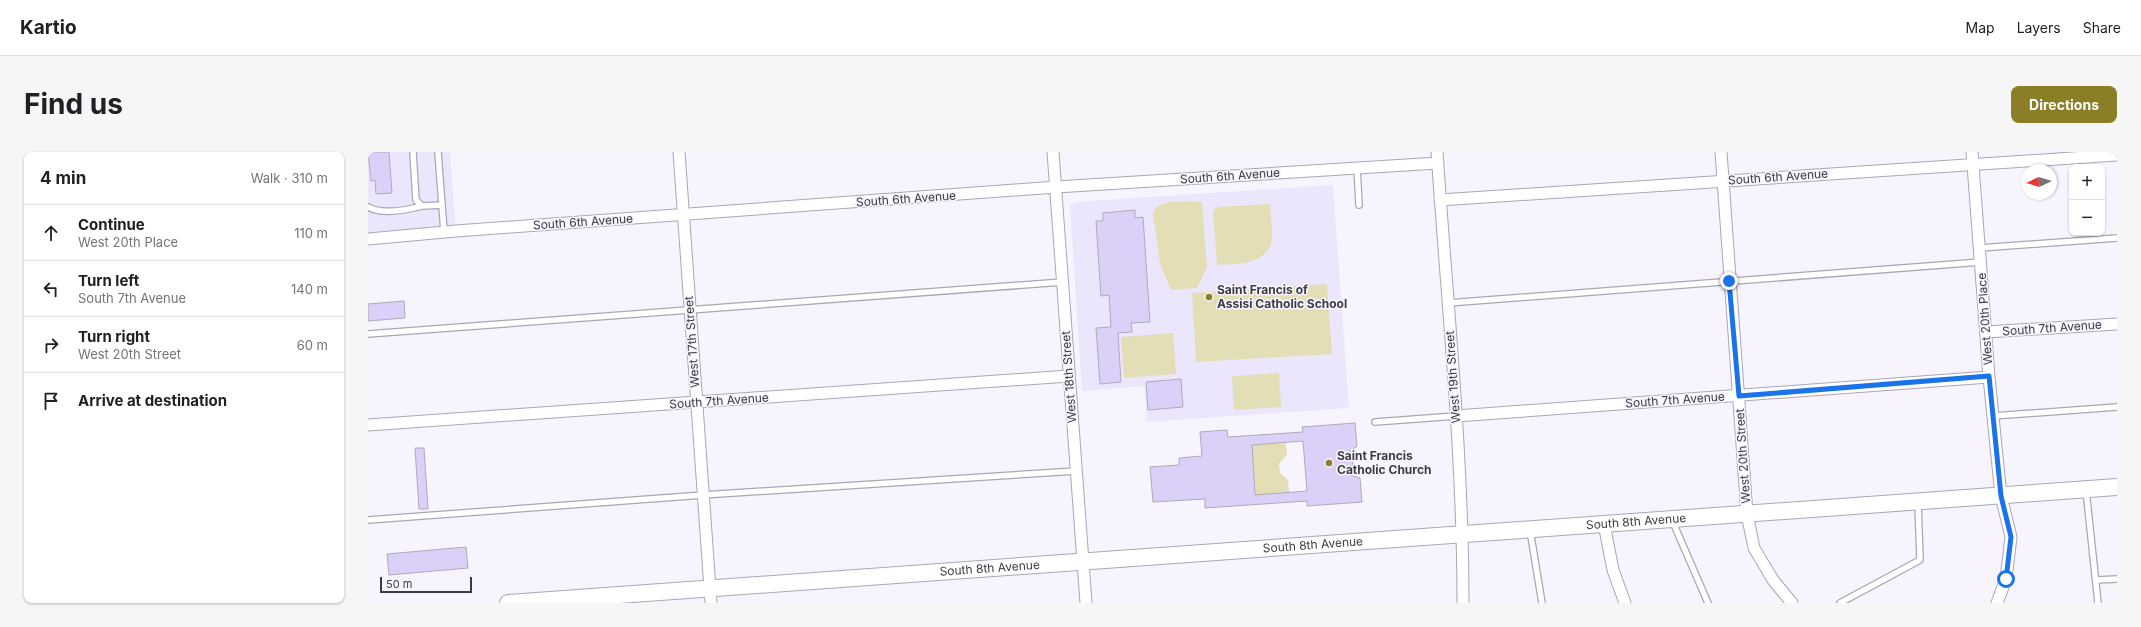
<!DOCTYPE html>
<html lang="en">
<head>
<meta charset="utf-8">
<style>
  :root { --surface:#fff; --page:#f6f6f6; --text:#202124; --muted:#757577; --line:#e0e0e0; --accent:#8a7f26 }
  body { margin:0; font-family:Inter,sans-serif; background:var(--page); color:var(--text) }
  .controls { position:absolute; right:12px; top:12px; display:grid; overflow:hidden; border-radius:8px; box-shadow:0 1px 3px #0004 }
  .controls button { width:36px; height:36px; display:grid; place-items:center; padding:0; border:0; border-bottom:1px solid var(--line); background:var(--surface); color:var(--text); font:20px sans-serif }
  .compass { position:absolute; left:1653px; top:12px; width:36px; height:36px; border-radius:50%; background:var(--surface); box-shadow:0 1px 3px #0004; rotate:266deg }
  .scale { position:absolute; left:12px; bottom:10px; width:92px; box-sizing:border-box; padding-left:4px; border:2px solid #3d3b42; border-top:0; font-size:11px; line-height:14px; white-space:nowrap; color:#3d3b42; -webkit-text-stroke:3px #f7f4fe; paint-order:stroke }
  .stop { position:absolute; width:12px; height:12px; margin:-9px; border:3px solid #1a73e8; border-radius:50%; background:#fff }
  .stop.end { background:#1a73e8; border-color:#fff; box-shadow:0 1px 4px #0008 }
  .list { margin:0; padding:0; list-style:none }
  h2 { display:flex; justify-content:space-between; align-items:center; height:52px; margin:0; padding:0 16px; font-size:17px }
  h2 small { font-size:13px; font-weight:400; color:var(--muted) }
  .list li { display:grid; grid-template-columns:26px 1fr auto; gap:12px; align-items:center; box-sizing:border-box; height:56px; padding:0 16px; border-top:1px solid var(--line) }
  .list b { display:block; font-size:15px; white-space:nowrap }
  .list p { margin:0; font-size:13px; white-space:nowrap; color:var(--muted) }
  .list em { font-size:13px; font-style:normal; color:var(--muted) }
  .icon { flex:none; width:22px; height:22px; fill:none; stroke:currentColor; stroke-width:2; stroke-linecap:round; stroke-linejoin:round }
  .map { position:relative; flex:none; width:1749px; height:451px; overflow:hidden; border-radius:8px }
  header { display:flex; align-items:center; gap:24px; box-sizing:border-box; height:56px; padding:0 20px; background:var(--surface); border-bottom:1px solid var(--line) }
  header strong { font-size:19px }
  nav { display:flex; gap:22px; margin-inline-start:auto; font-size:14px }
  .intro { display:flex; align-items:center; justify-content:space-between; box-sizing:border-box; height:96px; padding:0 24px }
  h1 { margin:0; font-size:28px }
  .button { padding:10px 18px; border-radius:8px; background:var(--accent); color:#fff; font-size:14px; font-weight:700 }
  main { display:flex; gap:24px; padding:0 24px }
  aside { flex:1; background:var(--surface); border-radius:8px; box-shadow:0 1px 3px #0004 }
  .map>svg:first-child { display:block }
</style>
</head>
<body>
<header>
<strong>Kartio</strong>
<nav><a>Map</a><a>Layers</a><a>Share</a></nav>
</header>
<div class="intro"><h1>Find us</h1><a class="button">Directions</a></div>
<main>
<aside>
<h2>4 min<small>Walk · 310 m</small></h2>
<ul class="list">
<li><svg class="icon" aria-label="ahead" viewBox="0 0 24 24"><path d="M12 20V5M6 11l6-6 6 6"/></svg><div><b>Continue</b><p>West 20th Place</p></div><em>110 m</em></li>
<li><svg class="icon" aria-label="left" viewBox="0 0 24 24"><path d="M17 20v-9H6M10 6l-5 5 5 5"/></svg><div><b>Turn left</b><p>South 7th Avenue</p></div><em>140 m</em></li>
<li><svg class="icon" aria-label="right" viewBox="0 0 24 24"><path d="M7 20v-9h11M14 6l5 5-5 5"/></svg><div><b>Turn right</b><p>West 20th Street</p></div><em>60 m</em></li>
<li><svg class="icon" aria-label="arrive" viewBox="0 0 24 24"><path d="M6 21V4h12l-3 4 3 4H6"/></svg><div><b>Arrive at destination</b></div></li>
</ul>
</aside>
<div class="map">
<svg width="1749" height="451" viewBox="0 0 1749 451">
  <rect width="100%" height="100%" fill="#f7f4fe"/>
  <!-- built -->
  <path fill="#ece6fd" d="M0,0H82L88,79L0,83Z
    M965,33L981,256L779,270L776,234L714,239L702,55L703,52L706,50Z"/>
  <!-- green -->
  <path fill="#e3deb5" d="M824,49L834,50L839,115L829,136L803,138L792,112L785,61C790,47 812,50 824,49Z
    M902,52C902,63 905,76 904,87C901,113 869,112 849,113L845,60L849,55Z
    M959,132L964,202L828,210L824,141Z
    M805,181L808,222L756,226L753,185Z
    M911,221L913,255L866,258L864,224Z
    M918,291L919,303L911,312L912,321L920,328L921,340L887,343L884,293Z"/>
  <!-- building -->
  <path fill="#dbd0f8" stroke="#aeaab9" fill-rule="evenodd" d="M0,0H21L24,41L8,42L7,28L3,29Z
    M767,58V66L775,65L782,170L763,171L764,180L750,181L753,230L732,232L728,176L743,175L741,143L733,144L728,69H735V61Z
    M36,149L37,166L0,169V152Z
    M813,227L815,255L780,258L778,230Z
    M987,271L989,294L986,296V299H981L985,310L982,323L992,326L994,350L939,354V349L837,356V347L785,350L782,315L811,313V306L834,304L832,280L859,278L860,285L935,280L934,275ZM935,289L939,339L887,343L884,293Z
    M47,296H56L60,357H51Z
    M98,395L100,416L21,423L19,402Z"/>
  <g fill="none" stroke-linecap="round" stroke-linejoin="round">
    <defs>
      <path id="lane" d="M45,0L48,48L54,54L74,53
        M70,0L76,80
        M989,15L991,53
        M0,55C14,63 39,58 54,54
        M1612,96L1749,86
        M1080,151L1613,110
        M0,182L695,130
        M1625,264L1749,255
        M1007,270L1088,264
        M1718,338L1730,451
        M0,368L335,343L708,319
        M1304,368L1340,451
        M1162,378L1174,451
        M1728,428L1749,427
        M1472,451L1552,408L1550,350"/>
      <path id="street" d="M311,0L343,451
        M685,0L718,451
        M1069,0C1079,150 1095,300 1095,451
        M1353,0L1379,362L1386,396L1405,428L1424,451
        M1604,0L1621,225L1633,344L1643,385L1638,427L1629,451
        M1072,48L1749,3
        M0,87L88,79L688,35L1070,11
        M1618,180L1749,172
        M1088,264L1621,225
        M0,273L701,224
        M1236,372L1245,418L1257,451"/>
      <g id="secondary">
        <path id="s1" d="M140,451L1749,335"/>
      </g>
    </defs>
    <!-- lane casing -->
    <use href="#lane" stroke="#aaa6b5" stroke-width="8"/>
    <!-- street casing -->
    <use href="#street" stroke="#aaa6b5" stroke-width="13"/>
    <!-- secondary casing -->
    <use href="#secondary" stroke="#aaa6b5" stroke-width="18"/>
    <!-- lane -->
    <use href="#lane" stroke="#fff" stroke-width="5.5"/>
    <!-- street -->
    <use href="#street" stroke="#fff" stroke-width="11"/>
    <!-- secondary -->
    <use href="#secondary" stroke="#fff" stroke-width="16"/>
  </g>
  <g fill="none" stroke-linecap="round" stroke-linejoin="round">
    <!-- route -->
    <path stroke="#1a73e8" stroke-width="5" d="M1361,129L1371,244L1621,224L1633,344L1643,385L1638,427"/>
  </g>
  <!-- markers -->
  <g fill="#8a7f26" stroke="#f7f4fe" stroke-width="1.5">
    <circle cx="841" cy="145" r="4"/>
    <circle cx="961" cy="311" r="4"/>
  </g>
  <g text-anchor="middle" stroke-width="3" stroke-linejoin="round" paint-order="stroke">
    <!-- street labels -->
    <g font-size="12" fill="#3d3b42" stroke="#f7f4fe">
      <text transform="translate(862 24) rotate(-4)" y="4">South 6th Avenue</text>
      <text transform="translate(1410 25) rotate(-4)" y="4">South 6th Avenue</text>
      <text transform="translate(538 47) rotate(-4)" y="4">South 6th Avenue</text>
      <text transform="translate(215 70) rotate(-4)" y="4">South 6th Avenue</text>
      <text transform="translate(1617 167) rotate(-94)" y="4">West 20th Place</text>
      <text transform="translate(1684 176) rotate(-4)" y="4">South 7th Avenue</text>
      <text transform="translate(324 190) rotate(-94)" y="4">West 17th Street</text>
      <text transform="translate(701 225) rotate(-94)" y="4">West 18th Street</text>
      <text transform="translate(1085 225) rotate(-94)" y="4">West 19th Street</text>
      <text transform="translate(1307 248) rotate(-4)" y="4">South 7th Avenue</text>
      <text transform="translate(351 249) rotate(-4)" y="4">South 7th Avenue</text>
      <text transform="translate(1375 304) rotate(-94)" y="4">West 20th Street</text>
      <text dy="4" stroke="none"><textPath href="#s1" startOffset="1131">South 8th Avenue</textPath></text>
      <text dy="4" stroke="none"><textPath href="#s1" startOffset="807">South 8th Avenue</textPath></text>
      <text dy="4" stroke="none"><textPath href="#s1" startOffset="483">South 8th Avenue</textPath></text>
    </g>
    <!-- poi labels -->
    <g font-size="12" font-weight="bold" fill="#3d3b42" stroke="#f7f4fe" text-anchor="start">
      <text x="849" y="142">Saint Francis of<tspan x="849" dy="14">Assisi Catholic School</tspan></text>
      <text x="969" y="308">Saint Francis<tspan x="969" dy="14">Catholic Church</tspan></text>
    </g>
  </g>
</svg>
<div class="controls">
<button>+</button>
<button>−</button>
</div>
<svg class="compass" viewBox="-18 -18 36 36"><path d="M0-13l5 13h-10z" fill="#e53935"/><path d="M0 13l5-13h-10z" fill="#757577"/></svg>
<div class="scale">50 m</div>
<div class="stop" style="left:1638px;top:427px"></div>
<div class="stop end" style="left:1361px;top:129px"></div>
</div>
</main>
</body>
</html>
